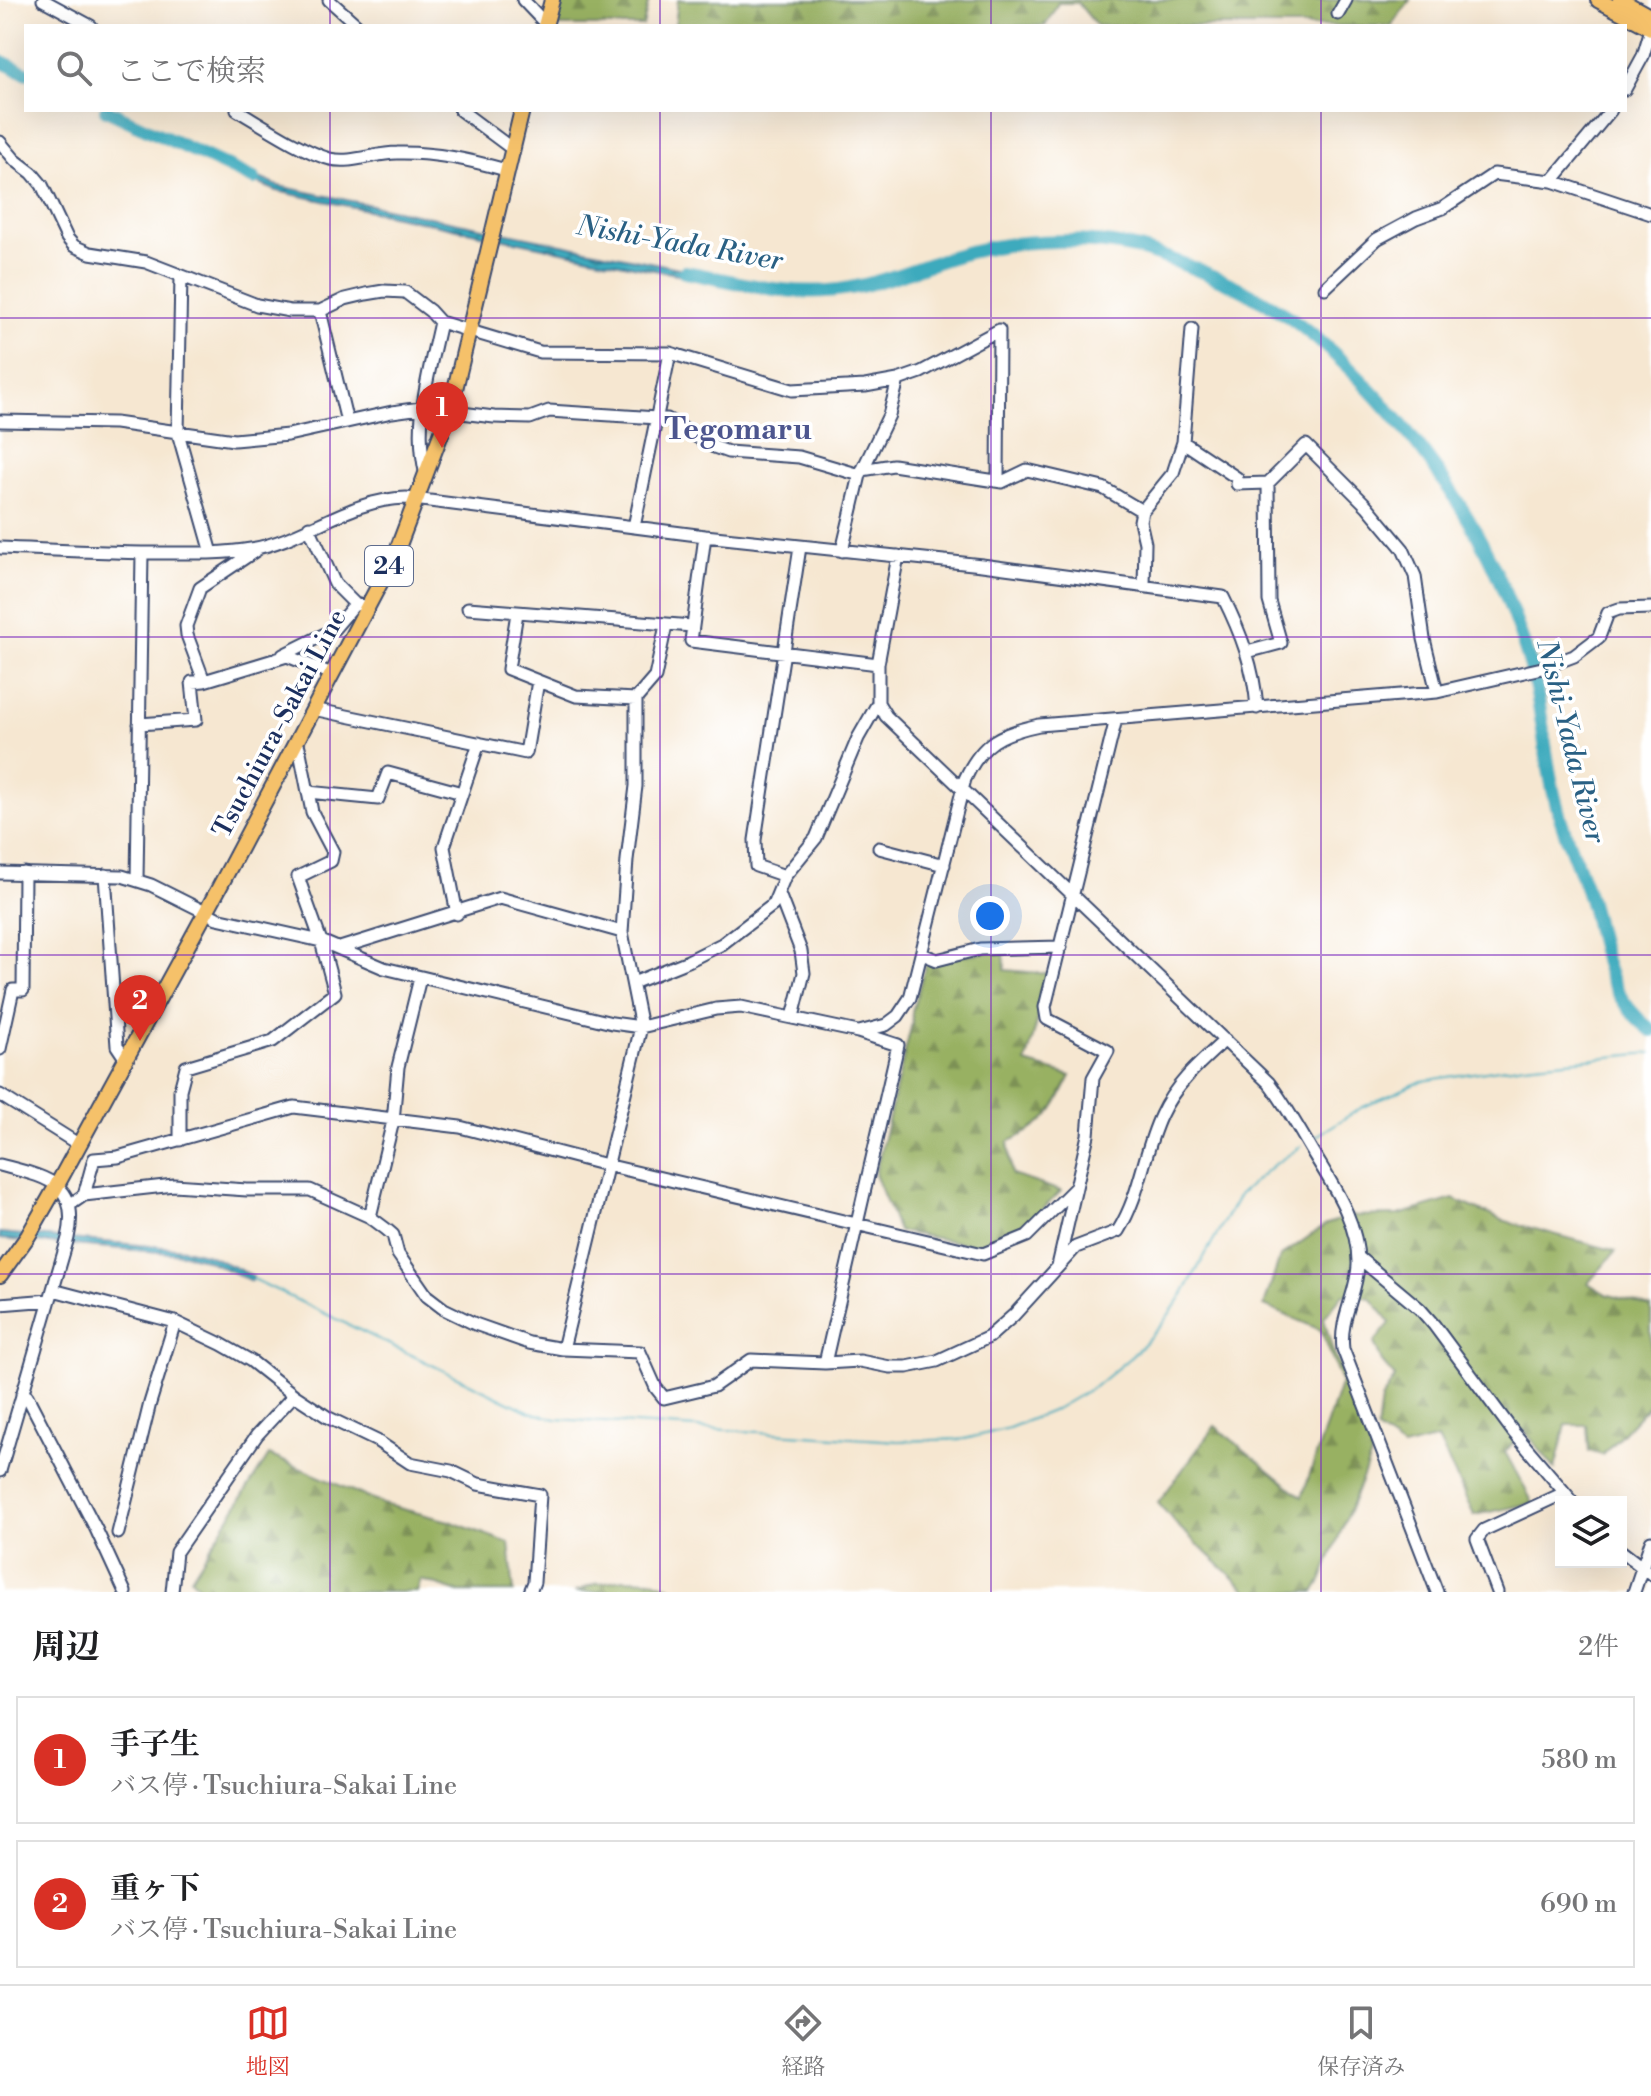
<!DOCTYPE html>
<html lang="ja">
<head>
<meta charset="utf-8">
<style>
  :root { --surface:#fff; --page:#f6f6f6; --text:#202124; --muted:#757577; --line:#e0e0e0; --accent:#d93025 }
  body { margin:0; font-family:"Libre Bodoni","Noto Serif JP",serif; background:var(--page); color:var(--text) }
  .controls { position:absolute; right:24px; bottom:24px; display:grid; overflow:hidden; border-radius:0px; box-shadow:0 8px 32px #0002 }
  .controls button { width:72px; height:72px; display:grid; place-items:center; padding:0; border:0; border-bottom:2px solid var(--line); background:var(--surface); color:var(--text); font:40px sans-serif }
  .you { position:absolute; left:990px; top:916px; width:28px; height:28px; margin:-20px; border:6px solid #fff; border-radius:50%; background:#1a73e8; box-shadow:0 0 0 12px #1a73e833 }
  .badge { display:grid; place-items:center; width:52px; height:52px; border-radius:50%; background:var(--accent); color:#fff; font-size:26px; font-weight:700 }
  .pin { position:absolute; translate:-50% -66px; filter:drop-shadow(0 2px 4px #0008) }
  .pin::after { content:''; position:absolute; top:42px; width:28px; height:24px; background:inherit; clip-path:polygon(0 0,100% 0,50% 100%) }
  .list { margin:0; padding:0; list-style:none }
  h2 { display:flex; justify-content:space-between; align-items:center; height:104px; margin:0; padding:0 32px; font-size:34px }
  h2 small { font-size:26px; font-weight:400; color:var(--muted) }
  .list li { display:grid; grid-template-columns:52px 1fr auto; gap:24px; align-items:center; box-sizing:border-box; height:128px; margin:0 16px 16px; padding:0 16px; border:2px solid var(--line); border-radius:0px }
  .list b { display:block; font-size:30px; white-space:nowrap }
  .list p { margin:0; font-size:26px; white-space:nowrap; color:var(--muted) }
  .list em { font-size:26px; font-style:normal; color:var(--muted) }
  .icon { flex:none; width:44px; height:44px; fill:none; stroke:currentColor; stroke-width:2; stroke-linecap:round; stroke-linejoin:round }
  .map { position:relative; flex:none; width:1651px; height:1592px; overflow:hidden }
  .search { position:absolute; background:var(--surface); box-shadow:0 8px 32px #0002; left:24px; right:24px; top:24px; height:88px; display:flex; align-items:center; gap:20px; box-sizing:border-box; padding:0 28px; border-radius:0px; color:var(--muted); font-size:30px }
  .sheet { height:392px; background:var(--surface) }
  nav { display:flex; justify-content:space-around; align-items:center; box-sizing:border-box; height:112px; border-top:2px solid var(--line); background:var(--surface); font-size:22px; color:var(--muted) }
  nav a { display:grid; justify-items:center; gap:4px }
  nav .on { color:var(--accent) }
  .map>svg:first-child { display:block }
</style>
</head>
<body>
<div class="map">
<svg width="1651" height="1592" viewBox="0 0 1651 1592">
  <defs>
    <pattern id="forest-firs" width="22" height="20" patternUnits="userSpaceOnUse" patternTransform="scale(2)"><rect width="22" height="20" fill="#98b162"/><path d="M5 1l3.5 6h-7zM16 11l3.5 6h-7z" fill="#7b9054"/></pattern>
    <pattern id="water-waves" width="16" height="10" patternUnits="userSpaceOnUse" patternTransform="scale(2)"><rect width="16" height="10" fill="#3eaabd"/><path d="M0 5q4-4 8 0t8 0" fill="none" stroke="#338b9d"/></pattern>
  </defs>
  <rect width="100%" height="100%" fill="#fff"/>
  <filter id="ink" filterUnits="userSpaceOnUse"><feTurbulence type="fractalNoise" baseFrequency=".0125" numOctaves="2"/><feDisplacementMap in="SourceGraphic" scale="16" xChannelSelector="R" yChannelSelector="G"/><feConvolveMatrix kernelMatrix="1 2 1 2 8 2 1 2 1" color-interpolation-filters="sRGB"/></filter>
  <filter id="wash" filterUnits="userSpaceOnUse"><feTurbulence type="fractalNoise" baseFrequency=".006" numOctaves="4" result="noise"/><feDisplacementMap in="SourceGraphic" scale="32" xChannelSelector="R" yChannelSelector="G"/><feGaussianBlur stdDeviation="1.8" result="paint"/><feColorMatrix in="noise" values="0 0 0 0 0 0 0 0 0 0 0 0 0 0 0 0 0 1.4 0 .05"/><feComposite in="paint" operator="in"/></filter>
  <g filter="url(#wash)">
    <rect width="100%" height="100%" fill="#f6e7d1"/>
    <!-- forest -->
    <path fill="url(#forest-firs)" stroke="#5a7060" stroke-width="2" d="M562,0H649L643,26H555Z
      M678,0H1410L1391,26H1097L1078,3H1058L1045,26H675Z
      M1004,950L1005,970L1050,974L1026,1063L1071,1076C1053,1112 1047,1125 1008,1142L1012,1175L1061,1191L1020,1232L984,1247L898,1231L875,1174L912,1023V1011L926,964L937,959Z
      M1453,1199L1502,1220L1616,1251L1588,1283L1606,1294L1651,1307V1403L1602,1455L1589,1451L1587,1425H1566L1555,1469L1524,1430L1505,1452L1533,1503L1474,1515L1438,1439L1403,1448L1377,1430L1381,1400L1395,1377L1382,1362L1374,1343L1390,1323L1371,1298L1343,1294L1324,1318L1332,1349L1374,1449L1321,1581L1314,1592H1249L1177,1525L1158,1503L1215,1426L1302,1497L1341,1382L1321,1330L1264,1306L1280,1257L1327,1224L1350,1216L1399,1215Z
      M269,1455L383,1504L449,1521L509,1543L514,1592H459L421,1580L417,1592H203L191,1578Z
      M623,1579L653,1580L682,1592H575L595,1584Z"/>
    <!-- water -->
    <path fill="url(#water-waves)" stroke="#2c6c8e" stroke-width="2" d="M238,169L278,186L703,273L701,278L648,269L277,191L235,174Z
      M0,1233L185,1249L208,1255L253,1276L251,1281L205,1259L185,1254L0,1239Z"/>
    <g fill="none" stroke-linecap="round" stroke-linejoin="round">
      <!-- stream -->
      <path stroke="#3eaabd" stroke-width="2" d="M1310,1140L1361,1108L1422,1081L1524,1065L1651,1053
        M251,1278L530,1412L556,1419L898,1441L965,1439L1009,1428L1054,1410L1097,1385L1132,1356L1162,1324L1182,1296L1239,1195L1272,1166L1302,1146"/>
      <!-- river -->
      <path stroke="#3eaabd" stroke-width="14" d="M0,61L26,73
        M106,110L254,179
        M685,272C739,282 794,299 850,288C891,281 929,262 969,252C1019,239 1099,236 1149,252C1195,267 1262,295 1300,325C1385,392 1470,500 1508,601C1518,628 1529,656 1535,684C1544,725 1546,767 1557,806C1564,836 1579,865 1588,895C1604,949 1603,993 1651,1030"/>
    </g>
  </g>
  <g filter="url(#ink)">
    <g fill="none" stroke-linecap="round" stroke-linejoin="round">
      <defs>
        <path id="minor" d="M43,0L91,26
          M329,0L358,26
          M523,0L542,20L546,21
          M1338,14L1346,0
          M1625,89L1643,56L1651,29
          M237,110C261,124 305,153 330,159C351,164 375,153 397,153C435,152 470,160 506,170
          M460,110L511,148
          M0,142L15,160L32,173L42,185L67,238L74,246L90,253L146,262L257,305L290,311H320L345,299L366,294L384,291L405,292L430,311L440,322L540,352L670,353L792,390L865,386L898,380L921,372L999,330L998,481
          M1552,181L1611,110
          M181,276L178,433L212,553
          M1325,288L1377,239L1416,218L1443,208L1494,174L1552,181L1651,214
          M320,311L347,422
          M0,421L115,423L234,440L288,435L392,412L421,408L494,417L530,418L549,411L657,418L667,419L714,447L728,452L799,457L860,475
          M1183,442L1237,478V484L1268,483L1306,445L1367,506L1403,549L1415,576L1424,639L1437,692
          M862,470L893,465L1002,482L1027,470L1103,488L1142,511
          M426,475C413,423 429,373 440,322
          M309,527L335,584L355,604
          M634,527L670,353
          M705,536L691,641L878,664
          M0,548C55,550 110,553 165,553C194,553 222,554 251,549C305,540 348,499 406,498L705,536L982,565L1223,597C1241,633 1254,667 1257,708
          M842,551L860,475L889,415L898,380
          M898,556L878,664V703L886,716L1269,1083C1286,1105 1298,1128 1312,1151C1333,1186 1359,1222 1358,1265C1357,1294 1339,1319 1343,1349L1437,1592
          M1144,586L1145,543L1140,521L1142,511L1173,473L1183,442L1192,329
          M468,608L692,626
          M517,613L508,669L576,696L636,699
          M1247,652L1281,643L1269,601L1268,483
          M283,655L333,630L355,604L368,607
          M204,681L287,656L332,674
          M313,709L526,753L538,681
          M139,724L196,720L192,682L204,681L187,635L186,626L200,588L258,549
          M308,792L378,799L388,773L462,793
          M879,848L944,865
          M0,873L122,876L151,885L217,918L321,941L384,968L612,1023L641,1027L716,1009L741,1007L858,1032L898,1045L825,1363
          M105,875L117,1046L125,1058
          M785,876L756,866L755,840L800,547
          M137,880L142,553
          M779,894L801,951L804,973L793,1017
          M457,914L444,847L479,743
          M340,948L500,898L622,932
          M922,954L937,960L980,949L1061,947
          M633,983L688,961L722,944L773,905L785,876L816,838L858,738L878,703
          M859,1032L886,1025L898,1016L910,998L965,779C982,742 1001,733 1039,725L1437,692L1542,668L1574,656L1599,637L1608,613L1619,609L1651,608
          M0,1049L13,990H23L24,873
          M0,1095L78,1144
          M180,1140V1090L186,1067L273,1041L335,993L321,941L298,877L331,861L333,852L312,812L299,747L294,744
          M0,1165C45,1177 81,1182 68,1238L0,1471
          M84,1195L94,1159L118,1157L294,1107L460,1127L606,1165L983,1254L1027,1236L1076,1187
          M71,1204L84,1195L174,1185L247,1190H310L370,1217L386,1229L393,1235L398,1254L427,1296L444,1309L475,1324L529,1343L563,1349L640,1352L656,1388L664,1398L714,1386L751,1360L825,1363L860,1361L890,1367H907L937,1361L989,1337L1014,1315L1076,1247L1118,1231C1141,1194 1143,1153 1161,1115C1175,1084 1201,1062 1225,1040
          M370,1217L393,1121L398,1067L420,978
          M1358,1257L1420,1309L1434,1325L1514,1433L1573,1502
          M1058,1266L1088,1135L1093,1078L1108,1051L1047,1019L1045,1007L1116,719
          M53,1290L175,1322L221,1344L251,1361L294,1395L329,1418L377,1441L410,1463L451,1471L478,1484L540,1495L534,1582L530,1592
          M0,1304L50,1300
          M563,1349L641,1027L622,932L627,860L636,786V699L655,677L666,625
          M22,1394L27,1396L96,1529L125,1592
          M118,1533L150,1403L175,1322
          M1621,1551L1651,1574
          M172,1592L176,1552L257,1435L294,1395
          M1497,1592L1477,1539L1484,1530L1564,1493
          M1634,1592L1651,1541"/>
        <path id="major" d="M1598,0L1651,28
          M1620,0L1651,17
          M545,26L552,0
          M0,1275L28,1236L56,1187L219,888L396,553L450,410L522,110"/>
      </defs>
      <!-- minor casing -->
      <use href="#minor" stroke="#3c4b6f" stroke-width="15"/>
      <!-- major casing -->
      <use href="#major" stroke="#3c4b6f" stroke-width="18"/>
      <!-- minor -->
      <use href="#minor" stroke="#fff" stroke-width="11"/>
      <!-- major -->
      <use href="#major" stroke="#f5c16b" stroke-width="14"/>
    </g>
  </g>
  <!-- grid -->
  <path fill="none" stroke="#7b2cbf" stroke-width="2" stroke-opacity="0.55" d="M330,0V26M660,0V26M991,0V26M1321,0V26M330,110V1592M660,110V1592M991,110V1592M1321,110V1592M0,318H1651M0,637H1651M0,955H1651M0,1274H1651"/>
  <g text-anchor="middle" stroke-width="7" stroke-linejoin="round" paint-order="stroke">
    <!-- shield labels -->
    <rect fill="#fff" stroke="#5f6d8e" stroke-width="2" x="365" y="546" width="48" height="40" rx="6"/>
    <g font-size="24" font-weight="bold" fill="#1b2f5e">
      <text x="389" y="574">24</text>
    </g>
    <!-- street labels -->
    <g font-size="26" fill="#1b2f5e" stroke="#fff">
      <text transform="translate(279 723) rotate(-62)" y="9">Tsuchiura-Sakai Line</text>
    </g>
    <!-- water labels -->
    <g font-size="28" font-style="italic" fill="#296084" stroke="#fff">
      <text transform="translate(680 242) rotate(10)" y="10">Nishi-Yada River</text>
      <text transform="translate(1572 741) rotate(76)" y="10">Nishi-Yada River</text>
    </g>
    <!-- quarter labels -->
    <g font-size="30" font-weight="bold" fill="#4d568e" stroke="#fff">
      <text x="738" y="439">Tegomaru</text>
    </g>
  </g>
</svg>
<div class="controls">
<button><svg class="icon" aria-label="layers" viewBox="0 0 24 24"><path d="M12 4l9 5-9 5-9-5zM3 14l9 5 9-5"/></svg></button>
</div>
<div class="you"></div>
<div class="pin badge" style="left:442px;top:448px">1</div>
<div class="pin badge" style="left:140px;top:1041px">2</div>
<div class="search"><svg class="icon" aria-label="search" viewBox="0 0 24 24"><circle cx="10" cy="10" r="6"/><path d="M15 15l6 6"/></svg>ここで検索</div>
</div>
<section class="sheet">
<h2>周辺<small>2件</small></h2>
<ul class="list">
<li><span class="badge">1</span><div><b>手子生</b><p>バス停 · Tsuchiura-Sakai Line</p></div><em>580 m</em></li>
<li><span class="badge">2</span><div><b>重ヶ下</b><p>バス停 · Tsuchiura-Sakai Line</p></div><em>690 m</em></li>
</ul>
</section>
<nav>
<a class="on"><svg class="icon" aria-label="map" viewBox="0 0 24 24"><path d="M3 6l6-2 6 2 6-2v14l-6 2-6-2-6 2zM9 4v14M15 6v14"/></svg>地図</a>
<a><svg class="icon" aria-label="directions" viewBox="0 0 24 24"><path d="M12 3l9 9-9 9-9-9zM9 14v-3h6M13 9l2 2-2 2"/></svg>経路</a>
<a><svg class="icon" aria-label="saved" viewBox="0 0 24 24"><path d="M7 4h10v16l-5-4-5 4z"/></svg>保存済み</a>
</nav>
</body>
</html>
